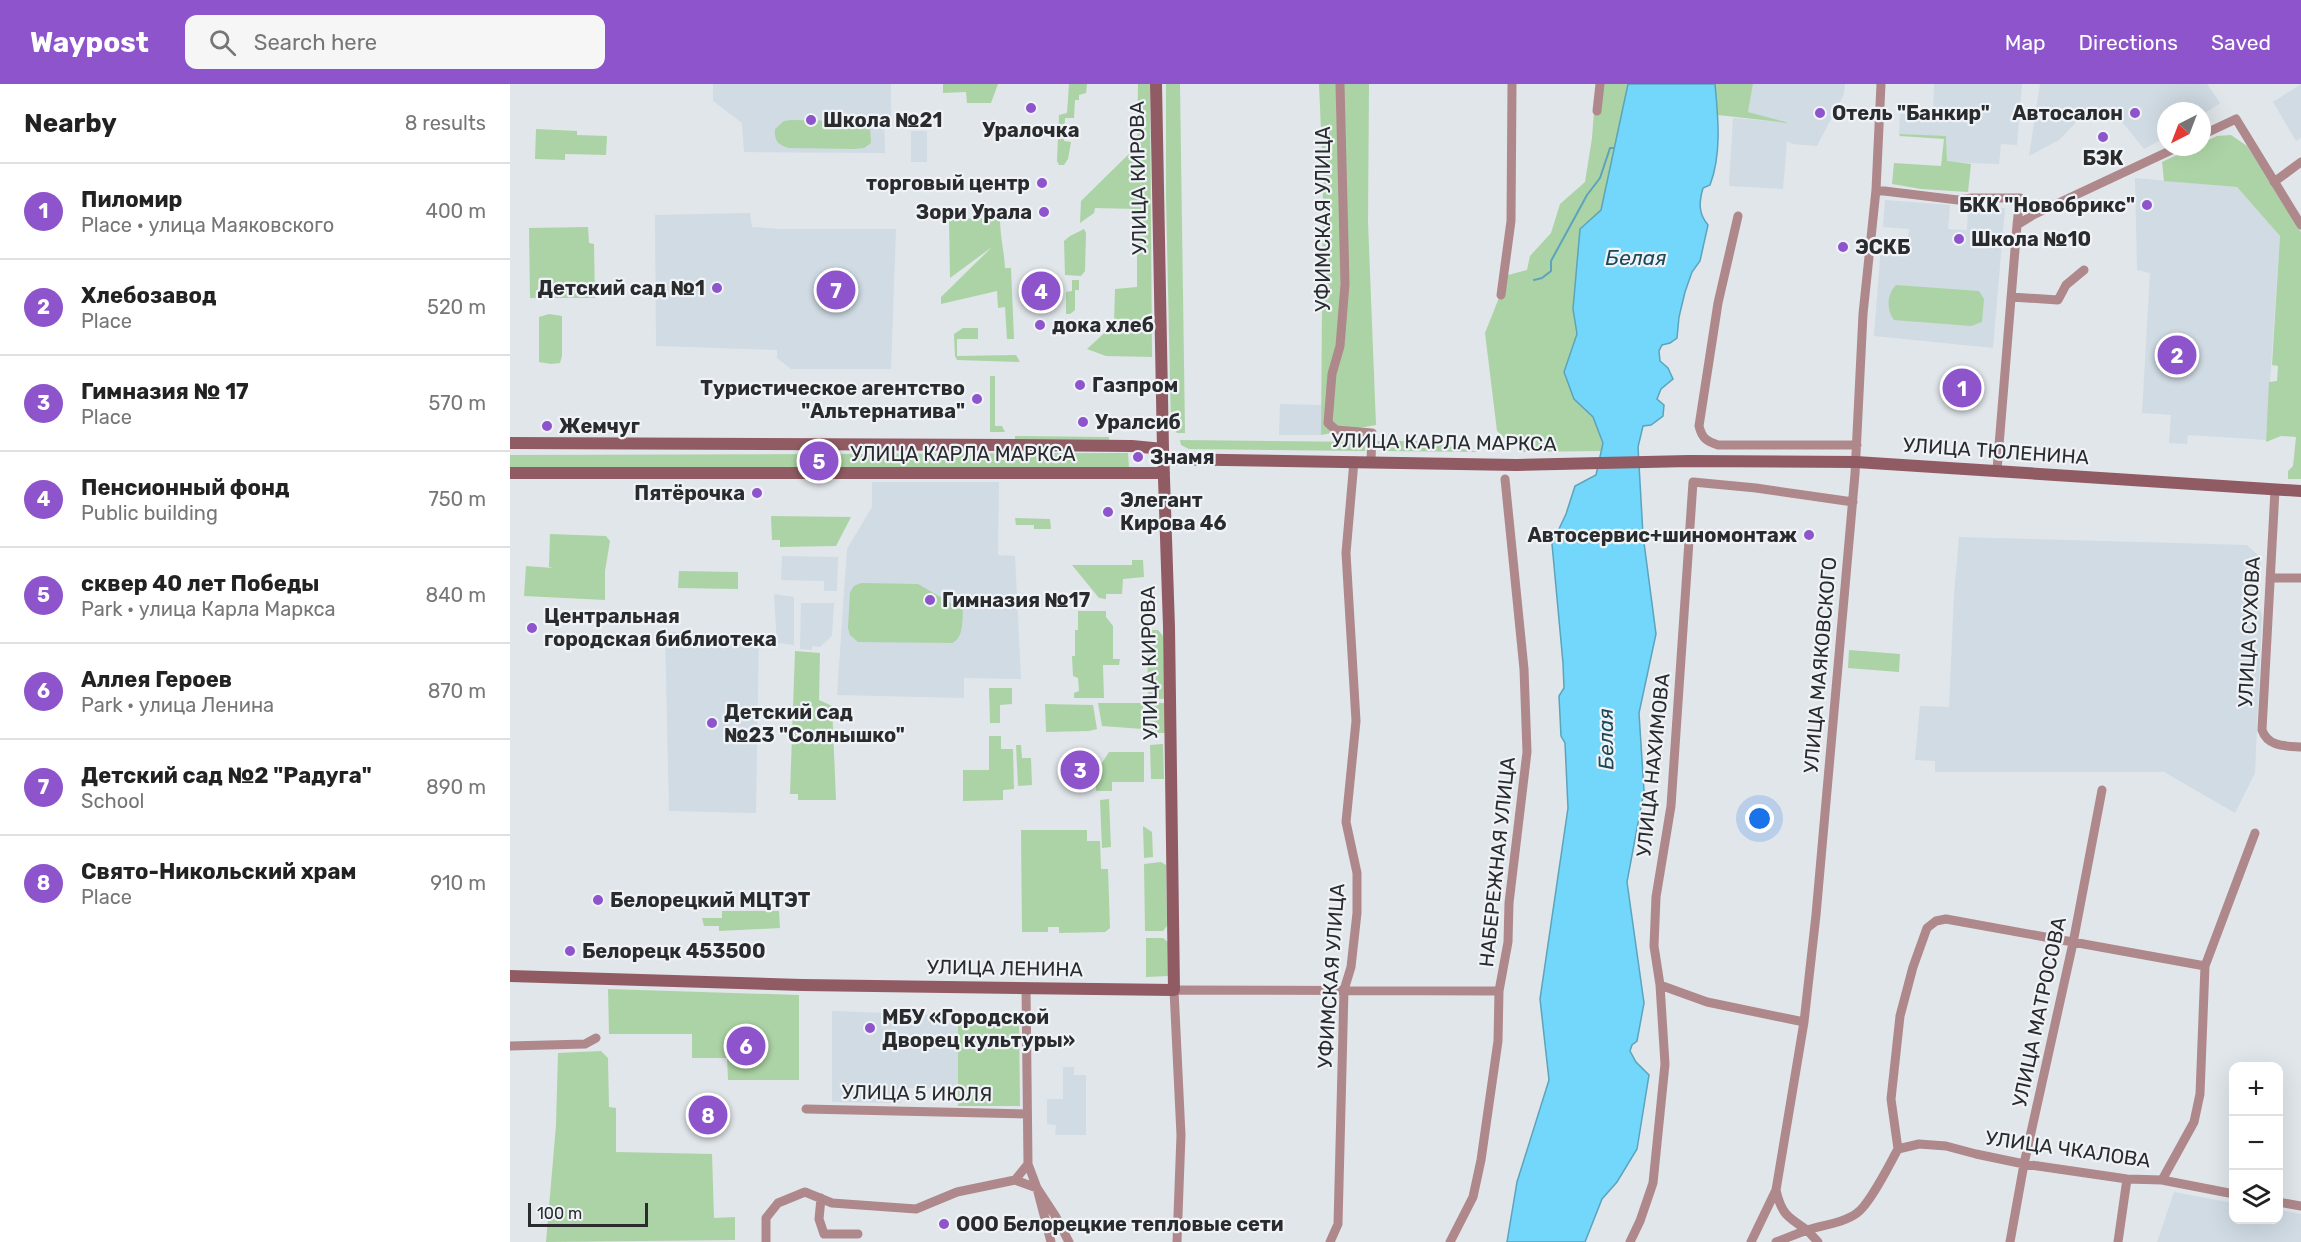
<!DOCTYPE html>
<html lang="en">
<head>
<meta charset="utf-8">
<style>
  :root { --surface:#fff; --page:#f6f6f6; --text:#222; --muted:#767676; --line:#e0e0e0; --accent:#8e54cb }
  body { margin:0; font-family:Rubik,sans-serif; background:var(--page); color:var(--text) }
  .controls { position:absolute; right:18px; bottom:18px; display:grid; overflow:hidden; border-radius:12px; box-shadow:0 6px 24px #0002 }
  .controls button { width:54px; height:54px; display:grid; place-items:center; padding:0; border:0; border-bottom:2px solid var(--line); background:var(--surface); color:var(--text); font:30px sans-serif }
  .compass { position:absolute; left:1647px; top:18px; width:54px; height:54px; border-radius:50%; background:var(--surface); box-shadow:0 6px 24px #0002; rotate:222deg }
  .scale { position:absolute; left:18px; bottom:15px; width:120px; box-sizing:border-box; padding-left:6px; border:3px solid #2a2b2d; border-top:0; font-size:16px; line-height:21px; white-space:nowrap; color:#2a2b2d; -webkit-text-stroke:4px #eff3f7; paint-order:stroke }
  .you { position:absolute; left:1250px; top:735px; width:21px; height:21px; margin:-15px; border:4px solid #fff; border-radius:50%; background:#1a73e8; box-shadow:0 0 0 9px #1a73e833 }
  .badge { display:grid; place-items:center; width:39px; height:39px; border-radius:50%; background:var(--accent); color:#fff; font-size:20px; font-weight:700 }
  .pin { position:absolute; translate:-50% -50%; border:3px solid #fff; box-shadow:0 2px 6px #0006 }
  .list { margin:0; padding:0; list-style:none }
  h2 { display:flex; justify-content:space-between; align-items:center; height:78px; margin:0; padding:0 24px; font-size:26px }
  h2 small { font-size:20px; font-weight:400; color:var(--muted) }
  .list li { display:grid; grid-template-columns:39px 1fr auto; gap:18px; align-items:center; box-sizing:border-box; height:96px; padding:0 24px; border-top:2px solid var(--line) }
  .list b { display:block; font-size:22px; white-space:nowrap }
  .list p { margin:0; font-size:20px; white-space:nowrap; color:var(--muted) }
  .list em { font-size:20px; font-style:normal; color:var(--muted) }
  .icon { flex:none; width:33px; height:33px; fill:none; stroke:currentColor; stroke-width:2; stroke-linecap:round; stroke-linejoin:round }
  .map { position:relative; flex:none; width:1791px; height:1158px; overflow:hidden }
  header { display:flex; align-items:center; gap:36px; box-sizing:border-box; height:84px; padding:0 30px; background:var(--accent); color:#fff }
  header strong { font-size:28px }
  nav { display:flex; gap:33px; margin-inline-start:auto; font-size:21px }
  .search { width:420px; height:54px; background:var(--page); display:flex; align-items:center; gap:15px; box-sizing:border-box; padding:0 21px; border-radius:12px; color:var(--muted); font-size:22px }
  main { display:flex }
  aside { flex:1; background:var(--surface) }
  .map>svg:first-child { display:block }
</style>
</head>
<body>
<header>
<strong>Waypost</strong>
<div class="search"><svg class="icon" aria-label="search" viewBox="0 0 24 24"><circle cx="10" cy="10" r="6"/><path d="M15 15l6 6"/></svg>Search here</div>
<nav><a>Map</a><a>Directions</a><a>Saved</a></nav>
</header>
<main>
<aside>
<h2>Nearby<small>8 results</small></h2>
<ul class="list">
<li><span class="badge">1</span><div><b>Пиломир</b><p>Place · улица Маяковского</p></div><em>400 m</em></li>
<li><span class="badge">2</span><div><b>Хлебозавод</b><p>Place</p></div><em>520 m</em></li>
<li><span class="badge">3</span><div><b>Гимназия № 17</b><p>Place</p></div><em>570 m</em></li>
<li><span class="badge">4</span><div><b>Пенсионный фонд</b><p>Public building</p></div><em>750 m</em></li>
<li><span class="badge">5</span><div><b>сквер 40 лет Победы</b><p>Park · улица Карла Маркса</p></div><em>840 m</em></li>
<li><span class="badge">6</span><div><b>Аллея Героев</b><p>Park · улица Ленина</p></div><em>870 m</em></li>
<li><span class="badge">7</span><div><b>Детский сад №2 &quot;Радуга&quot;</b><p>School</p></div><em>890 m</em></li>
<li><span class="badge">8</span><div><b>Свято-Никольский храм</b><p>Place</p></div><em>910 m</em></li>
</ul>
</aside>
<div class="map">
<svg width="1791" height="1158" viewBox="0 0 1791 1158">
  <rect width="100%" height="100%" fill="#e1e6ea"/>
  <!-- built -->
  <path fill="#d0dbe4" d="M203,0H381V33H374L375,69L234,68L232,39L203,17Z
    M1243,0H1335L1334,10L1307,62L1282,60L1277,57L1273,105L1219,102L1223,34L1274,38L1238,28Z
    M1424,0H1512L1507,61L1491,60L1489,80L1437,78L1436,53L1389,50L1390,30L1423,31Z
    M1530,0H1697L1710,19L1692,31V27H1656V53L1634,65L1600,23L1597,22L1573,31L1549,56L1519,72Z
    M1791,0V54L1786,57L1763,18Z
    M401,47H417V78H401Z
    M1625,94L1727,103L1770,152L1756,356L1678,351L1677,360L1659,359L1661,331L1632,329L1640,189L1627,186Z
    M1375,116L1440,121L1438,145L1457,146L1458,123L1495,124L1483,264L1364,252L1371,162L1397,164L1399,145L1373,143Z
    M240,129L242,143L271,145H386L381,285H281L267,274V266L146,262L145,131Z
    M770,320L813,321L811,351H769Z
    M362,398H489L488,471L505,472L511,595L454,594V614L327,611L337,465L362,423Z
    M1449,453L1737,461L1751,474L1747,516L1752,532L1745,689L1725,729L1654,688H1425V677L1405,676L1410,622L1439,623L1444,511Z
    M272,472L328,473L327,507H314V497L271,496Z
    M264,510L284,513V561L267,559Z
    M291,519H324L322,552L310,563L302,562V566L290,565Z
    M155,548L249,550L246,729L159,727Z
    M322,927L448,932V1004H392L391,1019L322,1018Z
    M553,983H564V991H576V1051H545L546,1041L537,1040V1015H553Z
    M1664,1108L1723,1119L1724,1136H1768L1769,1126L1791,1130V1158H1647Z"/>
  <!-- green -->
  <path fill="#acd3a5" d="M433,0H488L481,19H457L456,8L433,9Z
    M559,0H577L576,9L569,11V16H565L564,34H555L554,57L561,58L558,75L554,81H549L547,77L549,31L557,29Z
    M628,0H640L642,273L596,272L577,265L604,240L605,205L627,203V125L585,124L584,129L570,139L571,117L627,62Z
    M656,0H670L675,349H667L661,342L656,113Z
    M809,0H859L858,138L866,341L811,351L813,93Z
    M1086,0H1118L1091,126L1070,145L1063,225L1067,250L1054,288L1064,315L1083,333L1093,359L1091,367L1012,368L1008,360L1000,359L987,347L975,249L998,191L1017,186L1020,172L1041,149L1050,120L1075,98L1082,54Z
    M1205,0H1243L1238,28L1279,39L1208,31Z
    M281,36L346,37L360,44L361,59L354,64L344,65L279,64C268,61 264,57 265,45L274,37Z
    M26,45L67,47V51L97,52L96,71L55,70V76L25,75Z
    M1389,50L1436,52L1437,77L1461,80L1458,108L1411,105L1382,100L1384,79L1431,82L1434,55L1390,52Z
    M1721,51L1737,62L1791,148V395H1778V387L1783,382L1786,353L1771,352L1756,358L1759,298L1767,297L1768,282L1762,281L1770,152L1727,103L1654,97L1652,78L1684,63H1692V59L1707,52Z
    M490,134C490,153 494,165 495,184H501L504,255H497L495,223L488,224L487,207L431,220V213L482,163L440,194L439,135Z
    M78,143L79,159L84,160L85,214H20L19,144Z
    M574,145L576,149L575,187L571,192L555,191L554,157L560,152Z
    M562,196H569V206H565V226L560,230H556V208L562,207Z
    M1386,201L1469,207L1474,215L1472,238L1461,242L1384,236C1376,225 1377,210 1386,201Z
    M39,230L52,232V272L50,279L41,280L29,278V233Z
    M453,244H468V255H447V272L506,271L510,278L447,276L445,272L444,250Z
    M480,292H485V342H492L495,348H480Z
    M505,352L599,353V356H505Z
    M670,356L855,358V367L679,365L671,361Z
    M867,357H912L969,368L876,367L869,364Z
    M618,369L619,384L0,383V371Z
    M261,432L341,433L326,462L270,463V456H262Z
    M505,434L540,435L541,445H524V441H506Z
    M40,450L96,452L100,457L95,487V516L14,512L16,482L43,484L39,483Z
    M622,476H633L634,493L613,495L612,510H596V515L589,514L562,481H622Z
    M169,487L228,488V505L168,504Z
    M351,499L408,500L453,526C452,537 454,554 442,559L348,558L340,551L338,544L340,508L344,502Z
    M568,527H596V533L603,542V575H610L609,581H593L594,614H564V609L569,607L568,594L563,592L562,572H565V546H568Z
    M637,546H648L653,552L655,615L638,614Z
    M1339,566L1390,570L1389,588L1338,584Z
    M285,567L310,569L309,616L322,622L326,716H288V710H280Z
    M479,604H502V620L490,621V639H480Z
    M588,619H633V645L592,642Z
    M638,619H655V649H639Z
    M535,620L583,621L587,645L579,647L536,648Z
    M479,652H491V665H503L504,705L493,706V716L453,717V686H479Z
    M653,660L654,695H641L640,661Z
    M506,661H511L512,674H521L522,701L508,702Z
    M599,668H634V698H602V707H586V688Z
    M599,715L601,763L592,764L590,716Z
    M633,742L642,748L643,773L634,774Z
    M511,746H577V757H590L591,785H598L600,844L595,848L549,849V843H538V848H512Z
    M651,778L656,781L657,842L653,847H635L634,780Z
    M212,827H269L270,844L209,847V842H194L192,834H212Z
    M636,854H653L659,859V892L636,893Z
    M98,905L289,911V996H218L217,974H182V950H99Z
    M448,932H509L510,1022H448Z
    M91,967L98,974L99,1023L106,1024V1068L202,1070L204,1134L225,1133V1156L36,1158L46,1041L48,969Z"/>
  <!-- water -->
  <path fill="#72d7fa" stroke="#5ca3bc" stroke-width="1.5" d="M1118,0H1205C1208,32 1212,70 1200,101L1193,104C1189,118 1188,129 1198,141L1190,177L1182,188L1175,208L1169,233L1167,254L1160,259L1152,261L1149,267L1150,277L1158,284L1163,295L1151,305L1147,315L1154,321L1153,332L1141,341L1133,342L1128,363L1133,451L1146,550L1129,629L1134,707L1117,798L1134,919L1127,957L1122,961L1120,967L1126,978L1139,991L1127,1065L1107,1098L1092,1115L1075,1158H997L1007,1098L1039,996L1030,915L1058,724L1055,659L1051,652L1049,612L1054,604L1053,579L1042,460L1056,430L1065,402L1086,391L1093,359L1083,333L1064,315L1054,288L1067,250L1063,225L1070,145L1091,126Z"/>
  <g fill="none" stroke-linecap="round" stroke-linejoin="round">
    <!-- stream -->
    <path stroke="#5ca3bc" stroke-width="2" d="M1024,196L1032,194L1041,187V177L1077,111L1090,94L1100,64H1104"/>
    <!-- street -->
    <path stroke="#af888c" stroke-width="9" d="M830,0L835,200L830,262L822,290L818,339L826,346L862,349L861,377
      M1087,27L1090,0
      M1692,51L1726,35L1791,141
      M1764,98L1791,78
      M1366,106L1448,116L1462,114H1510L1507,141
      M1228,132L1208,219L1189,342C1192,354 1196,357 1208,361H1347
      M991,211L1001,137L1002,0
      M1501,213L1548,216L1556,201L1574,186
      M1487,386L1507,141L1523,131L1668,63
      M1765,406L1752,646C1758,663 1775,662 1791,663
      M1760,494H1791
      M1150,901L1197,918L1294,938
      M0,962L75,960L86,954
      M296,1025L517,1030
      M1388,1065L1409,1060L1436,1062L1466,1070L1514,1080L1617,1095L1652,1096L1724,1110
      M518,1080L527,1104L546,1133L559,1158
      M505,1096L518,1080L516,903
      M505,1096L527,1104L541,1158
      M1652,1096L1684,1038L1690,1010L1695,882L1745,749
      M1266,1106C1271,1129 1277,1133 1297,1146C1312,1141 1334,1139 1347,1129C1360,1120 1379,1081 1388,1065L1381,1015L1390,932L1403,883L1417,844L1426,837L1436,835L1695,882
      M311,1114L309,1135L314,1150H348
      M1768,1118L1791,1122
      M256,1158V1134L268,1119L295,1108L322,1119L406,1125L447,1108L505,1096
      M667,1158L671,1051L664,906L989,907
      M820,1158L828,1140L834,906L841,883L847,829V789L836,738L846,637L836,469L844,377
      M940,1158L963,1113L971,1076L988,957L989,907L998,858L999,819L1017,668L1014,585L995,395
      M1120,1158L1130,1137L1143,1099L1155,980L1150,901L1144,862L1146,813L1161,722L1183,398L1246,404L1343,418
      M1241,1158L1266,1106L1294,938L1306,831L1345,390L1353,230L1366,106L1371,0
      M1266,1158L1297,1146L1308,1158
      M1500,1158L1514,1080L1563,859L1592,706
      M1608,1158L1617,1095"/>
    <!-- secondary -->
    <path stroke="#915b63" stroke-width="12" d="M0,359L502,361L622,362L653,365
      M654,375L1007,381L1179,377L1346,378L1791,407
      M0,389H654
      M0,892L292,901L664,906L659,543L653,365L646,0"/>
  </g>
  <!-- markers -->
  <g fill="#8e54cb" stroke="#eff3f7" stroke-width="2">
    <circle cx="521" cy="24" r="6"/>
    <circle cx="1310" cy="29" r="6"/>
    <circle cx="1625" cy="29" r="6"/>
    <circle cx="301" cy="36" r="6"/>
    <circle cx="1593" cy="53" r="6"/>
    <circle cx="532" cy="99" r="6"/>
    <circle cx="1637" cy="121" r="6"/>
    <circle cx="534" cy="128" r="6"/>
    <circle cx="1449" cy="155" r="6"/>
    <circle cx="1333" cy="163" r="6"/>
    <circle cx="207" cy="204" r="6"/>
    <circle cx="530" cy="241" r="6"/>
    <circle cx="570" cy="301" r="6"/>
    <circle cx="467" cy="315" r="6"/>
    <circle cx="573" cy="338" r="6"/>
    <circle cx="37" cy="342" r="6"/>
    <circle cx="628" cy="373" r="6"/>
    <circle cx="247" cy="409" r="6"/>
    <circle cx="598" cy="428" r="6"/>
    <circle cx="1299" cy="451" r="6"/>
    <circle cx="420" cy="516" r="6"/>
    <circle cx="22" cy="544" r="6"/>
    <circle cx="202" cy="639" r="6"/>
    <circle cx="88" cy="816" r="6"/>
    <circle cx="60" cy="867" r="6"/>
    <circle cx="360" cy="944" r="6"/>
    <circle cx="434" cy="1140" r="6"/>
  </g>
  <g text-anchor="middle" stroke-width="4.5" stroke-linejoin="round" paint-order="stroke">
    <!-- poi labels -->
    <g font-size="20" font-weight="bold" fill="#2a2b2d" stroke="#eff3f7" text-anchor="start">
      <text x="1322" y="36">Отель "Банкир"</text>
      <text x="1613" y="36" text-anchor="end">Автосалон</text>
      <text x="313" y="43">Школа №21</text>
      <text x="521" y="53" text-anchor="middle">Уралочка</text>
      <text x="1593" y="81" text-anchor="middle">БЭК</text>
      <text x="520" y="106" text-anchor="end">торговый центр</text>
      <text x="1625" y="128" text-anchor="end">БКК "Новобрикс"</text>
      <text x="522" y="135" text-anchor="end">Зори Урала</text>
      <text x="1461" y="162">Школа №10</text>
      <text x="1345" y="170">ЭСКБ</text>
      <text x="195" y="211" text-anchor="end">Детский сад №1</text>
      <text x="542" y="248">дока хлеб</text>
      <text x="582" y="308">Газпром</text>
      <text x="455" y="311" text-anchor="end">Туристическое агентство<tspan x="455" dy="23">"Альтернатива"</tspan></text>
      <text x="585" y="345">Уралсиб</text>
      <text x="49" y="349">Жемчуг</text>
      <text x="640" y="380">Знамя</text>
      <text x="235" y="416" text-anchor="end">Пятёрочка</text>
      <text x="610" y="423">Элегант<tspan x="610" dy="23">Кирова 46</tspan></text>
      <text x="1287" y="458" text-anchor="end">Автосервис+шиномонтаж</text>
      <text x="432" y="523">Гимназия №17</text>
      <text x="34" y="539">Центральная<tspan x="34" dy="23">городская библиотека</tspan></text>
      <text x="214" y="635">Детский сад<tspan x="214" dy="23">№23 "Солнышко"</tspan></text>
      <text x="100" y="823">Белорецкий МЦТЭТ</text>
      <text x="72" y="874">Белорецк 453500</text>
      <text x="372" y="940">МБУ «Городской<tspan x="372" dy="23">Дворец культуры»</tspan></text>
      <text x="446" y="1147">ООО Белорецкие тепловые сети</text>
    </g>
    <!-- street labels -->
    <g font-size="20" fill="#2a2b2d" stroke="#eff3f7">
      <text transform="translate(628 94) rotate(-91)" y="7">УЛИЦА КИРОВА</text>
      <text transform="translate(813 135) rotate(-90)" y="7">УФИМСКАЯ УЛИЦА</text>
      <text transform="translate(934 358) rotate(1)" y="7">УЛИЦА КАРЛА МАРКСА</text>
      <text transform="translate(1486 367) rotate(4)" y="7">УЛИЦА ТЮЛЕНИНА</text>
      <text x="453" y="377">УЛИЦА КАРЛА МАРКСА</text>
      <text transform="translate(1739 548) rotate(-87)" y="7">УЛИЦА СУХОВА</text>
      <text transform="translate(639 579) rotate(-91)" y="7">УЛИЦА КИРОВА</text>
      <text transform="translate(1310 581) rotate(-85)" y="7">УЛИЦА МАЯКОВСКОГО</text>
      <text transform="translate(1143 681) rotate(-84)" y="7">УЛИЦА НАХИМОВА</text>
      <text transform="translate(987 778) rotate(-84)" y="7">НАБЕРЕЖНАЯ УЛИЦА</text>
      <text transform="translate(495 884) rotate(1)" y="7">УЛИЦА ЛЕНИНА</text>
      <text transform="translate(821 892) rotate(-86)" y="7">УФИМСКАЯ УЛИЦА</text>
      <text transform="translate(1529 928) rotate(-78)" y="7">УЛИЦА МАТРОСОВА</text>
      <text transform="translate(407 1009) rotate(1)" y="7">УЛИЦА 5 ИЮЛЯ</text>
      <text transform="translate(1558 1065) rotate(8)" y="7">УЛИЦА ЧКАЛОВА</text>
    </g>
    <!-- water labels -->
    <g font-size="21" font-style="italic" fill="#1c4857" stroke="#eff3f7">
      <text x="1126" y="181">Белая</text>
      <text transform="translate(1096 655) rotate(-91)" y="7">Белая</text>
    </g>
  </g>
</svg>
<div class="controls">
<button>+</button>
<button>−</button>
<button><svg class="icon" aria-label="layers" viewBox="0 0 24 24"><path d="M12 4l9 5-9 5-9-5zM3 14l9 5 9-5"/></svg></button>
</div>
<svg class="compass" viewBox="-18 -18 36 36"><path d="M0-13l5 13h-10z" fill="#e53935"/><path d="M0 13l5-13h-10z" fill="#767676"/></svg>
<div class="scale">100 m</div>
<div class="you"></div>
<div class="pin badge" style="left:1452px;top:304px">1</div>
<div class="pin badge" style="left:1667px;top:271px">2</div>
<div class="pin badge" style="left:570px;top:686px">3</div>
<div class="pin badge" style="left:531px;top:207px">4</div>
<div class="pin badge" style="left:309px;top:377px">5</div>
<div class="pin badge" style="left:236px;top:962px">6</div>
<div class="pin badge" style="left:326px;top:206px">7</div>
<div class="pin badge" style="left:198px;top:1031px">8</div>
</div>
</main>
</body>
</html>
